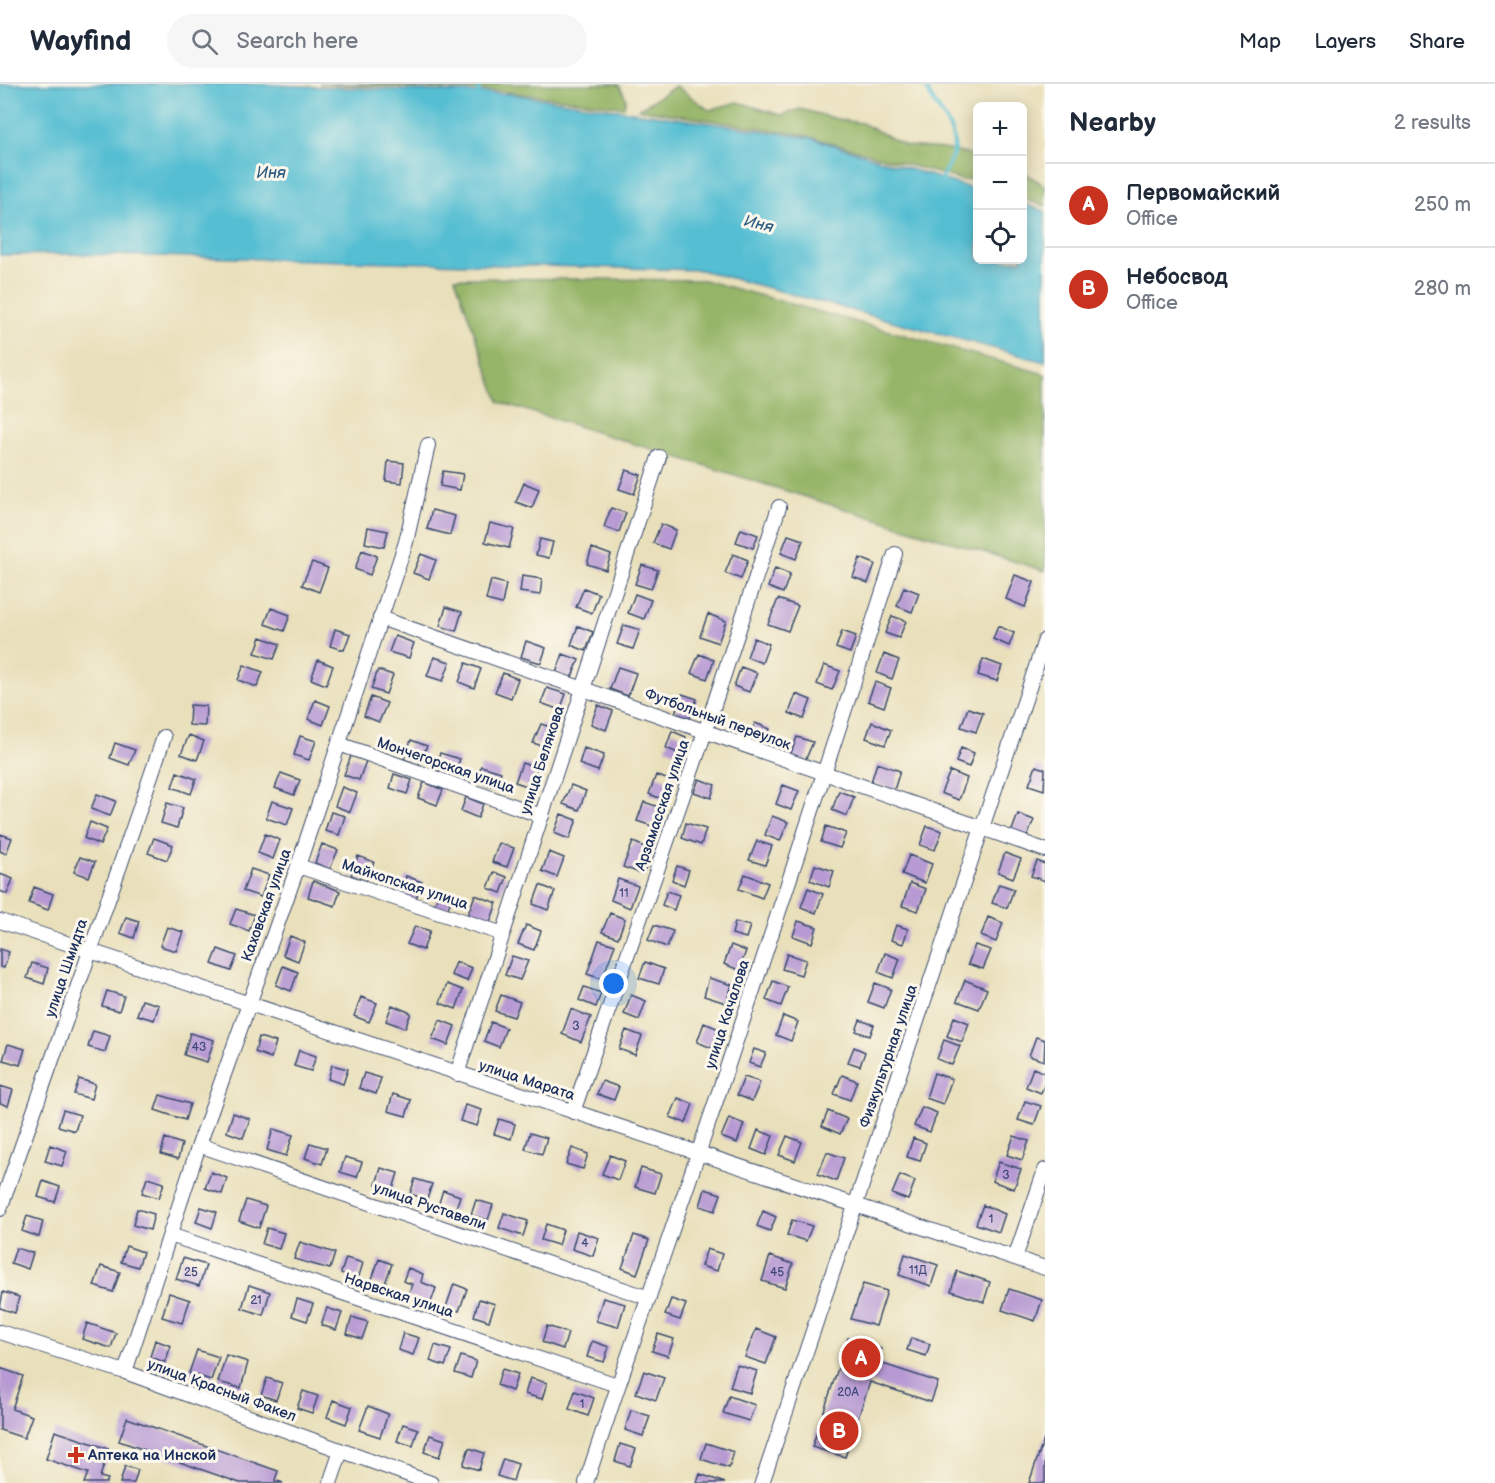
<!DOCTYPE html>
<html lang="en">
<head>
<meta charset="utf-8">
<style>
  :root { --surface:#fff; --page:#f6f6f7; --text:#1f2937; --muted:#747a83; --line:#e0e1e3; --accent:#c8321e }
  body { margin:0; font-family:"Balsamiq Sans",sans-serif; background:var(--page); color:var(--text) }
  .controls { position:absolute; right:18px; top:18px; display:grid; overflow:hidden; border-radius:9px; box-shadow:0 3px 15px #0003 }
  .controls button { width:54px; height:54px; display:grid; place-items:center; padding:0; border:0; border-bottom:2px solid var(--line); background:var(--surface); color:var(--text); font:30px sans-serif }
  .you { position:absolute; left:614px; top:900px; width:21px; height:21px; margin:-15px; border:4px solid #fff; border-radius:50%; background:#1a73e8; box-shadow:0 0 0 9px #1a73e833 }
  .badge { display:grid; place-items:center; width:39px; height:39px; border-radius:50%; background:var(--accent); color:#fff; font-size:20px; font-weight:700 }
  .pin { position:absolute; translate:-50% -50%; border:3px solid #fff; box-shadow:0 2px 6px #0006 }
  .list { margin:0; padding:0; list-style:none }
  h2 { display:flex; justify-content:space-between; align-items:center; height:78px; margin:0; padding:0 24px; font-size:26px }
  h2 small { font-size:20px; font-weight:400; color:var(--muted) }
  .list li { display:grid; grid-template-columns:39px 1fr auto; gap:18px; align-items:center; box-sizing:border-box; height:84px; padding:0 24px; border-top:2px solid var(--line) }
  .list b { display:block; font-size:22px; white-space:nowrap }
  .list p { margin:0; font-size:20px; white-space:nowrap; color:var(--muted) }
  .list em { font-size:20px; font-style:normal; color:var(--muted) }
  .icon { flex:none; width:33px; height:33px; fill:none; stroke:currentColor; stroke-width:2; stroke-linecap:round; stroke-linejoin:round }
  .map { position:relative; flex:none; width:1045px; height:1399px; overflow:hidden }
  header { display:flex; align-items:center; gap:36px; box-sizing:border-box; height:84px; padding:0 30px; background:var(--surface); border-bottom:2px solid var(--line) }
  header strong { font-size:28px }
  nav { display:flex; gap:33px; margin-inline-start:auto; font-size:21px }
  .search { width:420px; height:54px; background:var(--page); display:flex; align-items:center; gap:15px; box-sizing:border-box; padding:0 21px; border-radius:33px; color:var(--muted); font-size:22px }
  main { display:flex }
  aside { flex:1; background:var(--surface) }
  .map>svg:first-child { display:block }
</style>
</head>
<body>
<header>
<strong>Wayfind</strong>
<div class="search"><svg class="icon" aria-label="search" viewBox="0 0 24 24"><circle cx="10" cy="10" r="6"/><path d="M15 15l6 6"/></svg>Search here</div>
<nav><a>Map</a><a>Layers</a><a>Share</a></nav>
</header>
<main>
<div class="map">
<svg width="1045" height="1399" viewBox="0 0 1045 1399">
  <rect width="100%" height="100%" fill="#fbf7ec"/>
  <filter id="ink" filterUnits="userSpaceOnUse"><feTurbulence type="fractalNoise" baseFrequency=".0167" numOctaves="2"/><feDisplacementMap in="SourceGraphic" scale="12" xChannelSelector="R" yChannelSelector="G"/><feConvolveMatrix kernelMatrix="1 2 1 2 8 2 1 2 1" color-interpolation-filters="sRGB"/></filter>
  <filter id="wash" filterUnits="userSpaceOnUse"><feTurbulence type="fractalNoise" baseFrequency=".008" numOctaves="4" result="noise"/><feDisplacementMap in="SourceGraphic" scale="24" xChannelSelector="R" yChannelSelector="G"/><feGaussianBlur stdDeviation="1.35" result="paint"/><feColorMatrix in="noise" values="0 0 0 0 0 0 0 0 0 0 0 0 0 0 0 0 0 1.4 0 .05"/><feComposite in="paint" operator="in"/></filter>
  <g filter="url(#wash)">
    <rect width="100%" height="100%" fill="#e9e0bb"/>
    <!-- forest -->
    <path fill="#96b568" stroke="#587263" stroke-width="1.5" d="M319,0H614L619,1L626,14L624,23L500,7Z
      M676,2L709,26L738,18L781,31L800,25L841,36L862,39L906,62L944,65L977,72V100L971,95L962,96L803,51L639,25Z
      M1022,87L1045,102V122L1023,115Z
      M455,194L704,196L1045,290V487L499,318Z"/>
    <!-- water -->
    <path fill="#55bed2" stroke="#387698" stroke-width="1.5" d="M0,0H248L510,10L811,54L977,106L978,176H1022L1023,120L1045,127V278L701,186L73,170L0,171Z"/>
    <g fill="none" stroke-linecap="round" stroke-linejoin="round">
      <!-- stream -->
      <path stroke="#55bed2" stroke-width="4" d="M925,0C931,21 953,37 954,61C955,71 945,87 940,97
        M478,14L479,0"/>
    </g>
    <g id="blocks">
      <!-- building -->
      <path fill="#b79ad3" d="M388,377L404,379L402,399L386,397Z
        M626,386L641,391L634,410L619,405Z
        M443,387L463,390L460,406L440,402Z
        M524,399L539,405L532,424L516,418Z
        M611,424L626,429L619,448L604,443Z
        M432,426L455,432L450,451L427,445Z
        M490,439L514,445L509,464L485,458Z
        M661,440L676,446L669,465L653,459Z
        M368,443L388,447L384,463L365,459Z
        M741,445L758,451L753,464L736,458Z
        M788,451L803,456L796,475L781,469Z
        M540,455L553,458L549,474L536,471Z
        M592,464L611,471L606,486L587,480Z
        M362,466L377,472L370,491L355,485Z
        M421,470L436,476L429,495L413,489Z
        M733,470L748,476L741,495L725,489Z
        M860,474L875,480L868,499L853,493Z
        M312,478L328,484L319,508L302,501Z
        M642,481L658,486L651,505L635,500Z
        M775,484L790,490L783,509L768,503Z
        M1015,491L1034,498L1025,523L1006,515Z
        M522,492L542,495L540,511L520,508Z
        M491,496L506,500L502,520L486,516Z
        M904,503L919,509L912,528L897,522Z
        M584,504L599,510L592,529L576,523Z
        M635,510L651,516L644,535L628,529Z
        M778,515L798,522L788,547L768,540Z
        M446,523L462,528L456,547L440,542Z
        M271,524L290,531L284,547L265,540Z
        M708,530L726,537L718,559L700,552Z
        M892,532L906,537L899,554L885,549Z
        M624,541L640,546L633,565L617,560Z
        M578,542L593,548L586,567L571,561Z
        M998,542L1014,549L1009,562L993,555Z
        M335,545L350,550L344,566L330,562Z
        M842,547L856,552L850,569L836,564Z
        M395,552L414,559L409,574L389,568Z
        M261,553L280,560L274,575L255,569Z
        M754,554L769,560L762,579L747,573Z
        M526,557L546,564L541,579L521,573Z
        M563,570L579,576L571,595L556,589Z
        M699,570L714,576L707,595L691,589Z
        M884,570L899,576L892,595L877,589Z
        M434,573L450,578L443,597L427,592Z
        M983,575L1002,582L997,597L978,591Z
        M318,576L333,582L326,601L311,595Z
        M466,579L481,585L474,604L459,598Z
        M244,581L263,588L257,603L238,596Z
        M824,581L840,587L832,606L817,600Z
        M618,583L636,589L628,612L610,605Z
        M741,583L757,589L749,608L734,602Z
        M378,586L393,591L386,610L371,605Z
        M503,589L518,595L511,614L495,608Z
        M875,598L891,604L884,623L868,617Z
        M547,604L566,610L560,626L541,619Z
        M682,610L697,615L690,634L675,629Z
        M796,610L811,616L804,635L789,629Z
        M371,613L387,619L379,638L364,632Z
        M315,616L330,622L323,641L308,635Z
        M190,621L206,622L205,642L189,641Z
        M598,621L613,627L606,646L591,640Z
        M968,624L983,629L976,648L961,643Z
        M872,638L891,646L885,661L866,654Z
        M755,639L770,645L763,664L747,658Z
        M541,640L556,645L549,664L533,659Z
        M672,647L686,653L680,670L666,664Z
        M189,651L204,657L197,676L181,670Z
        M300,652L316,657L309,676L294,671Z
        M797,653L813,658L805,677L790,672Z
        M411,656L427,662L419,681L404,675Z
        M115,659L135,666L129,681L110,674Z
        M584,664L604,671L598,687L579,680Z
        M961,664L974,669L969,683L956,678Z
        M440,669L460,675L454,691L435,684Z
        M351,672L366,677L359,696L344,691Z
        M522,679L537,684L530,703L515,698Z
        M877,679L900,687L894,706L871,698Z
        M481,682L501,688L495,703L476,697Z
        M1036,682L1045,685L1044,706L1029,701Z
        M950,687L967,694L959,716L941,709Z
        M177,688L196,695L191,710L172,703Z
        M281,689L300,696L294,711L275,704Z
        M394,690L412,696L407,710L390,704Z
        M656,691L671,697L664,716L649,710Z
        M699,695L715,701L711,714L694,708Z
        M424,698L443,706L437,721L418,714Z
        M571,701L586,707L579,726L563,720Z
        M783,701L799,707L791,726L776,720Z
        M342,703L357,709L350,728L335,722Z
        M839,707L854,713L847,732L832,726Z
        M97,710L116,717L110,732L91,725Z
        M466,713L483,720L478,734L461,727Z
        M272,717L293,724L287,741L266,734Z
        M644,718L659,723L652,742L637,737Z
        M167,719L183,724L177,744L161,739Z
        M331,728L345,732L339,751L325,747Z
        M561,730L577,736L569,755L554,749Z
        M1018,730L1034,736L1026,755L1011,749Z
        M772,732L788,738L780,757L765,751Z
        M90,738L107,745L100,761L84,754Z
        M686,739L706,745L701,761L682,754Z
        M826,742L846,749L840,764L821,758Z
        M927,742L942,747L935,766L920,761Z
        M0,750L12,754L6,770L0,767Z
        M265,750L280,756L273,775L258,769Z
        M154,754L173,761L167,776L148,769Z
        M757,757L772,762L765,781L749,776Z
        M633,758L652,766L643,790L623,783Z
        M499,759L514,764L507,783L492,778Z
        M322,760L338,766L330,785L315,779Z
        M549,768L564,774L557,793L542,787Z
        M1005,769L1021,775L1013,794L998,788Z
        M909,771L932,780L925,799L902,790Z
        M358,772L374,778L366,797L351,791Z
        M80,773L95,778L89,793L74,788Z
        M1037,777L1045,780V797L1031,792Z
        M815,781L834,787L829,803L810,796Z
        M677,782L689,786L684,801L672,796Z
        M251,785L269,791L261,813L243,807Z
        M494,788L507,793L501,809L488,804Z
        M0,790L13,795L7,810L0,807Z
        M745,790L768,799L762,814L739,805Z
        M406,792L422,798L415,817L399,811Z
        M618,795L638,802L630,824L611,816Z
        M313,797L340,807L335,822L308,813Z
        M910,799L926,805L918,827L902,822Z
        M999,800L1014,805L1007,824L992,819Z
        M540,801L555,807L548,826L533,820Z
        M34,803L53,810L48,826L29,819Z
        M808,804L823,810L816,829L801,823Z
        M440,807L453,811L447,827L434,822Z
        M667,807L679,811L674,826L662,821Z
        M475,811L497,819L489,841L467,833Z
        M236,825L255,831L249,847L230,840Z
        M610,829L625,835L618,854L602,848Z
        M126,833L139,837L134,854L120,849Z
        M988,833L1003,839L996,858L981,852Z
        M798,837L817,843L812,859L793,852Z
        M735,838L750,842L746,854L732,850Z
        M526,841L541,847L534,866L518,860Z
        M654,841L673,847L667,863L648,856Z
        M896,841L908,845L903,860L891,856Z
        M415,842L430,847L423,866L407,860Z
        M167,843L183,848L176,867L160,862Z
        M290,852L305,858L298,877L283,871Z
        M599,856L615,861L602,895L587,890Z
        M731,861L746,867L739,886L724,880Z
        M975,861L991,866L983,885L968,880Z
        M0,865L9,868L4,884L0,883Z
        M218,865L237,872L231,887L212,880Z
        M885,869L900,875L893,894L878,888Z
        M787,870L806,876L801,891L782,885Z
        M512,872L528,877L520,896L505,891Z
        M456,878L472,884L467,897L451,891Z
        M645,878L664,885L659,900L639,894Z
        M32,879L48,884L44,900L27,894Z
        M283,882L298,888L291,907L276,901Z
        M709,894L732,901L726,919L704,912Z
        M965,896L987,905L979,925L957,917Z
        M773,897L788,903L781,922L766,916Z
        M875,899L891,905L884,924L868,918Z
        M447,900L463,906L456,925L440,919Z
        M584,903L601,909L596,923L579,916Z
        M107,907L124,912L119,927L102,922Z
        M501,911L520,918L514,933L495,927Z
        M631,911L646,917L639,936L624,930Z
        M361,913L377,919L369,938L354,932Z
        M142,916L159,921L154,936L137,931Z
        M392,921L411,929L405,944L386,937Z
        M571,925L591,933L581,958L562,950Z
        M783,932L798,938L791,957L776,951Z
        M954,933L969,939L962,958L947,952Z
        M440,936L455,942L448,961L432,955Z
        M860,936L874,941L870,952L856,947Z
        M491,938L506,944L499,963L484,957Z
        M704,939L719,945L712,964L697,958Z
        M626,946L642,952L635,971L619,965Z
        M93,947L110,952L105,968L88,963Z
        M190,949L214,956L207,978L184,971Z
        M259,953L276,958L271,974L255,968Z
        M1036,953L1045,956L1044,977L1029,972Z
        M944,956L960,962L952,981L937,975Z
        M8,960L25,965L20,981L3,976Z
        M854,963L865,968L860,982L848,978Z
        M754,965L766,969L760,983L749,979Z
        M299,966L316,972L311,987L294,982Z
        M332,981L348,985L343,1000L328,995Z
        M1033,984L1045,989V999L1041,1009L1026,1003Z
        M364,989L381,994L376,1010L359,1004Z
        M934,989L952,995L943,1020L926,1014Z
        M842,991L857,997L850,1016L834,1010Z
        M744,993L760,998L752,1017L737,1011Z
        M79,995L95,1000L91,1015L74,1010Z
        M602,997L619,1003L614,1016L597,1010Z
        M0,1002L13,1006L8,1022L0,1019Z
        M393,1010L411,1016L406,1032L388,1027Z
        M160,1011L190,1020L185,1036L155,1026Z
        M678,1014L693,1020L686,1039L670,1033Z
        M1025,1017L1041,1022L1034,1041L1018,1036Z
        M465,1021L482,1026L477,1042L460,1037Z
        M922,1023L937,1029L930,1048L914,1042Z
        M63,1026L80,1031L75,1047L58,1042Z
        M828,1027L847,1035L840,1050L822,1042Z
        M233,1029L250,1035L243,1054L227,1048Z
        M729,1034L744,1040L737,1059L721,1053Z
        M499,1035L515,1040L511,1055L494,1050Z
        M273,1045L293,1051L286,1072L267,1066Z
        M758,1046L773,1052L766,1071L751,1065Z
        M530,1049L547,1054L542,1070L525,1065Z
        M787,1052L802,1058L795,1077L779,1071Z
        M1014,1052L1029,1057L1022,1076L1007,1071Z
        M165,1054L182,1060L178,1075L161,1070Z
        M913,1054L926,1059L920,1077L907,1073Z
        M310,1059L327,1064L322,1080L305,1074Z
        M50,1061L67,1067L62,1082L45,1077Z
        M572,1064L588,1070L583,1085L566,1080Z
        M827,1068L844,1074L836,1097L818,1090Z
        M610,1071L625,1077L618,1096L602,1090Z
        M345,1073L362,1078L357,1093L340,1088Z
        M999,1078L1021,1085L1014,1105L992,1097Z
        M381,1084L398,1089L393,1105L376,1100Z
        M641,1084L661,1090L655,1109L635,1103Z
        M211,1088L227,1094L222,1110L205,1104Z
        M900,1091L915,1097L908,1116L892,1110Z
        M147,1094L164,1099L159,1114L142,1109Z
        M415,1095L432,1100L427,1115L410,1110Z
        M43,1097L60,1103L55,1118L38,1113Z
        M705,1105L721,1110L715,1127L700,1122Z
        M443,1106L460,1112L455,1127L438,1122Z
        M246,1116L266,1122L259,1144L239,1137Z
        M476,1116L493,1121L488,1136L471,1131Z
        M983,1121L1005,1130L999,1148L976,1140Z
        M201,1123L217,1128L212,1144L196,1138Z
        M137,1125L154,1130L150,1146L133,1141Z
        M763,1127L776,1133L770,1147L757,1142Z
        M504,1129L528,1137L523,1152L499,1144Z
        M27,1132L43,1137L39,1153L22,1147Z
        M792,1136L812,1142L806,1157L787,1151Z
        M546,1140L563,1146L558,1161L541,1156Z
        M267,1144L284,1149L279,1165L262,1160Z
        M577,1147L599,1154L593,1172L572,1165Z
        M634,1151L649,1156L637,1190L622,1184Z
        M300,1158L335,1169L330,1185L294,1175Z
        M126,1162L143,1168L138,1183L121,1178Z
        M16,1164L33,1169L28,1185L11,1179Z
        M707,1165L722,1170L717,1187L701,1182Z
        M905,1170L938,1181L931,1202L899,1191Z
        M770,1172L793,1180L785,1204L762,1197Z
        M183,1174L206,1181L199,1202L176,1195Z
        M346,1174L363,1179L358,1195L341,1189Z
        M379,1175L392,1180L384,1202L371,1198Z
        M101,1182L120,1188L113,1208L94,1202Z
        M408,1184L423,1190L421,1198L436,1204L430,1221L408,1212L412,1200L403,1197Z
        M957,1187L990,1198L984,1218L951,1207Z
        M454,1200L467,1205L459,1227L446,1223Z
        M863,1200L887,1207L876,1242L851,1235Z
        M249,1201L270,1208L263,1231L242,1224Z
        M1009,1205L1042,1216L1035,1237L1002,1226Z
        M3,1208L19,1213L15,1229L0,1224Z
        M169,1209L190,1216L182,1239L162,1233Z
        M603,1214L625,1220L618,1243L596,1237Z
        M297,1215L313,1220L307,1237L292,1232Z
        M479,1215L495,1220L489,1237L474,1232Z
        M671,1215L686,1220L680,1236L665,1231Z
        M327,1224L342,1229L336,1246L321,1241Z
        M352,1233L368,1238L362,1255L347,1250Z
        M87,1239L116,1249L111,1264L82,1255Z
        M547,1242L568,1249L563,1265L542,1258Z
        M756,1245L776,1253L766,1280L745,1273Z
        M403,1249L419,1254L413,1271L398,1266Z
        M658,1250L674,1255L668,1272L652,1267Z
        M848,1254L881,1265L877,1278L938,1298L931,1318L870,1298L845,1373L812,1363Z
        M911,1254L930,1260L926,1272L907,1266Z
        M155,1256L171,1262L165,1278L150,1273Z
        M592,1257L609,1263L604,1278L587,1273Z
        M435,1261L451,1266L445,1282L430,1277Z
        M197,1266L219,1273L211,1296L189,1289Z
        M226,1271L248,1278L241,1304L218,1298Z
        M461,1272L476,1277L471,1294L455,1289Z
        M737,1281L757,1287L750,1309L730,1303Z
        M0,1284L23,1292L12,1325L32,1332L24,1354L0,1346Z
        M502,1285L518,1290L512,1307L497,1301Z
        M644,1287L664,1294L656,1316L636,1309Z
        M267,1294L282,1299L276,1316L261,1311Z
        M530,1294L547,1299L542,1315L525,1310Z
        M303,1307L318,1312L312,1329L297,1324Z
        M575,1307L594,1314L588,1332L569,1325Z
        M729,1312L755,1321L749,1337L723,1329Z
        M333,1316L352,1323L346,1340L327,1333Z
        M368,1322L388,1330L380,1353L359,1346Z
        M631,1326L650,1332L643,1352L625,1346Z
        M127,1334L278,1387L275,1396L283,1399H240L119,1357Z
        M403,1340L418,1345L413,1362L397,1357Z
        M55,1347L109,1365L100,1393L108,1395L106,1399H84L88,1389L46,1375Z
        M430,1351L445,1356L439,1373L424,1368Z
        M1045,1352V1399H1029Z
        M706,1359L734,1368L729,1384L701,1375Z
        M620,1360L636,1365L630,1382L615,1377Z
        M469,1364L484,1369L479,1386L463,1381Z
        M503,1375L518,1380L513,1397L497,1392Z
        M125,1382L138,1386L134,1399H120Z
        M700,1390L725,1399H697Z"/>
    </g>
  </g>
  <g filter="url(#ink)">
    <use href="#blocks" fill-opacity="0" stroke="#3a4a6c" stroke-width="1.5"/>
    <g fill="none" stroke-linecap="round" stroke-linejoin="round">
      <defs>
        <path id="minor" d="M380,534C602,610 823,690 1045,766
          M339,660L542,732
          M298,782L503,850
          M0,837L1045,1184
          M457,990L659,373
          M573,1028L705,648L779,423
          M199,1061L649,1214
          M0,1125C54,968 111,811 164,653
          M170,1151L617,1301
          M1015,1174L1045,1086
          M0,1248L125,1288L431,1399
          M125,1288L199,1061L298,782L406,458L428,361
          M330,1399L341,1367
          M586,1399C621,1290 660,1182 697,1073C765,873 830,672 895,470
          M762,1399L1045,556"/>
      </defs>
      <!-- minor casing -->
      <use href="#minor" stroke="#3a4a6c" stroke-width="16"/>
      <!-- minor -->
      <use href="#minor" stroke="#fff" stroke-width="14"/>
    </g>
  </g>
  <!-- markers -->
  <path fill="#c8321e" stroke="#fbf7ec" stroke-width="2" d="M73 1362h6v6h6v6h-6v6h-6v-6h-6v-6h6z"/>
  <g text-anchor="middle" stroke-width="6" stroke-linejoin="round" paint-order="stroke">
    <!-- number labels -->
    <g font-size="12" fill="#424a7b">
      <text x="624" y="813">11</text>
      <text x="576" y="946">3</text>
      <text x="199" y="967">43</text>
      <text x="1006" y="1095">3</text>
      <text x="991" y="1139">1</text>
      <text x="585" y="1163">4</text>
      <text x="918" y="1190">11Д</text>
      <text x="191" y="1192">25</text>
      <text x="777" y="1192">45</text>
      <text x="256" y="1220">21</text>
      <text x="848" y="1312">20А</text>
      <text x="582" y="1324">1</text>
    </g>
    <!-- street labels -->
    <g font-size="15" fill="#1b2f5e" stroke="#fbf7ec">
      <text transform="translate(718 635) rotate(20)" y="5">Футбольный переулок</text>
      <text transform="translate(542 676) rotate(-72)" y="5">улица Белякова</text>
      <text transform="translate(446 681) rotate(19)" y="5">Мончегорская улица</text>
      <text transform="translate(662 721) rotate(-71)" y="5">Арзамасская улица</text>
      <text transform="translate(405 800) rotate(18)" y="5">Майкопская улица</text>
      <text transform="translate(266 821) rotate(-70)" y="5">Каховская улица</text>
      <text transform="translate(66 884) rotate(-71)" y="5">улица Шмидта</text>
      <text transform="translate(727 930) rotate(-72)" y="5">улица Качалова</text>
      <text transform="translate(888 972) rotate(-71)" y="5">Физкультурная улица</text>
      <text transform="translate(527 996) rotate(18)" y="5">улица Марата</text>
      <text transform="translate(430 1122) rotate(19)" y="5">улица Руставели</text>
      <text transform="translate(399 1211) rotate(18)" y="5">Нарвская улица</text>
      <text transform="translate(222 1306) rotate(20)" y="5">улица Красный Факел</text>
    </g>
    <!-- poi labels -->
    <g font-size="15" font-weight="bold" fill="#1b2f5e" stroke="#fbf7ec" text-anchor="start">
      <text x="88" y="1376">Аптека на Инской</text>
    </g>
    <!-- water labels -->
    <g font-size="16" font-style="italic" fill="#2c5a81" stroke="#fbf7ec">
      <text x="271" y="94">Иня</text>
      <text transform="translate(759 139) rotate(14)" y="6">Иня</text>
    </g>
  </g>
</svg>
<div class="controls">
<button>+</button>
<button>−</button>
<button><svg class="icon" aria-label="locate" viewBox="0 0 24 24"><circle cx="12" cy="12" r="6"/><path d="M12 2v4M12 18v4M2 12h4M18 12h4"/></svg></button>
</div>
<div class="you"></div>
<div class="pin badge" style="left:861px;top:1274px">A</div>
<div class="pin badge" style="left:839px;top:1347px">B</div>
</div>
<aside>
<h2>Nearby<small>2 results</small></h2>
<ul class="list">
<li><span class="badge">A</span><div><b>Первомайский</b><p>Office</p></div><em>250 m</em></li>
<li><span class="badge">B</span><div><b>Небосвод</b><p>Office</p></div><em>280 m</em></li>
</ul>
</aside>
</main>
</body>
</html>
